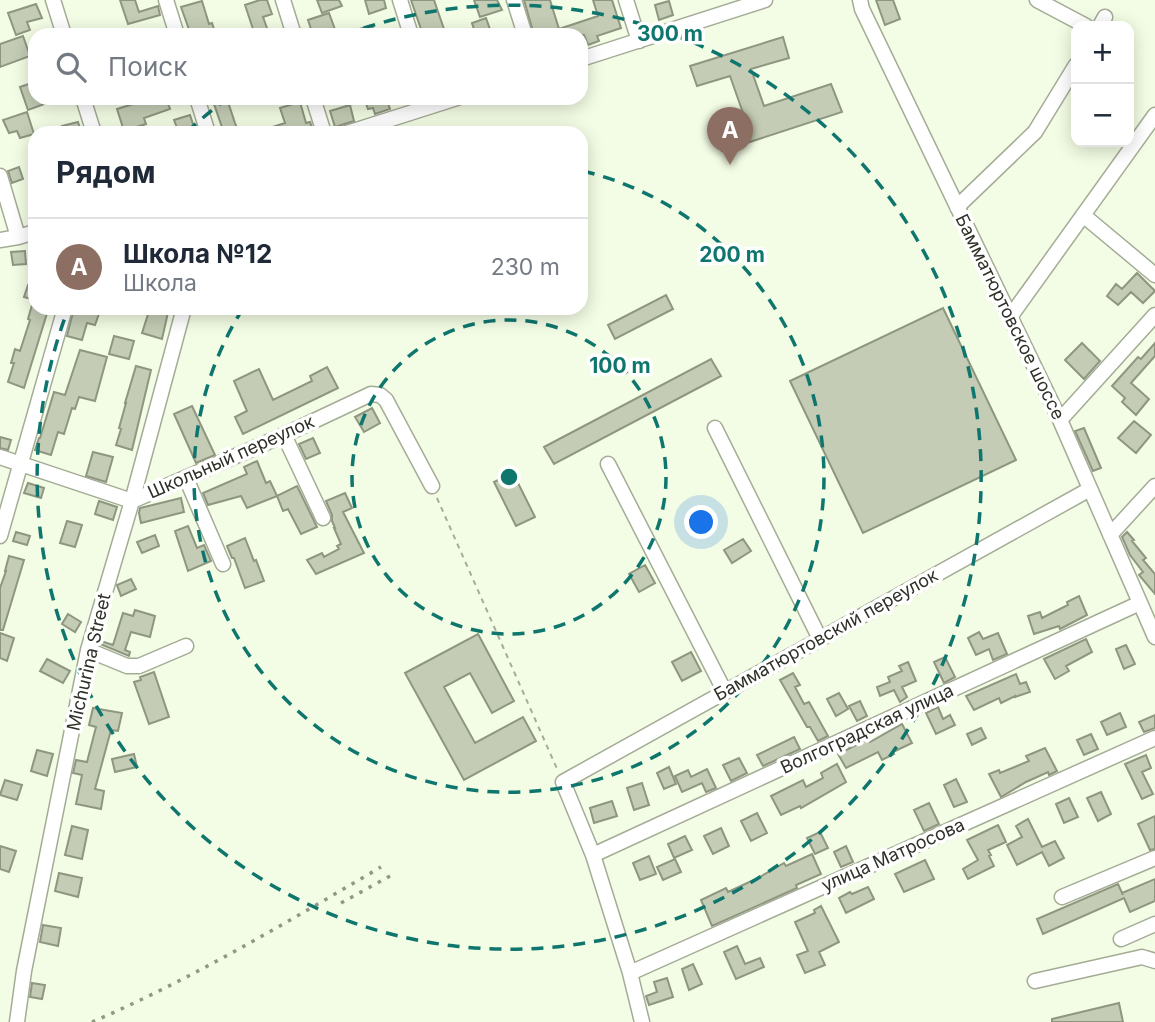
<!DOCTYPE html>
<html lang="ru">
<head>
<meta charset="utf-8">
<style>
  :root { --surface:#fff; --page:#f2f2f3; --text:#1f2937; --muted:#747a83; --line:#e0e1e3; --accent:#8349bf }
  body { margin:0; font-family:Inter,sans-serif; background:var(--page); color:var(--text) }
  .controls { position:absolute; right:21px; top:21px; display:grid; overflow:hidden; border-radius:14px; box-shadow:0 4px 18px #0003 }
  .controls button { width:63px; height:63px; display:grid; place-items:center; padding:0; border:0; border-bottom:2px solid var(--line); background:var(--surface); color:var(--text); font:35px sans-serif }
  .you { position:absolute; left:702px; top:523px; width:24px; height:24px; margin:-18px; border:5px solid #fff; border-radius:50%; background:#1a73e8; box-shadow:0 0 0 10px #1a73e833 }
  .badge { display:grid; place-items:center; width:46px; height:46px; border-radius:50%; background:var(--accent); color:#fff; font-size:23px; font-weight:700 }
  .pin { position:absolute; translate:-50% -58px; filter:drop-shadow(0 2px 4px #0008) }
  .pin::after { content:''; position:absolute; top:37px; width:24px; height:21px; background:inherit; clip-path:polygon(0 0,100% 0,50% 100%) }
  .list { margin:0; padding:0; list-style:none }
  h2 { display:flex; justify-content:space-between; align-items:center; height:91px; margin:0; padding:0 28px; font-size:30px }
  h2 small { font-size:23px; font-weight:400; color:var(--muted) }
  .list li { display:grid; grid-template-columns:46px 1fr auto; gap:21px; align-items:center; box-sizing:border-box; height:98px; padding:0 28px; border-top:2px solid var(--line) }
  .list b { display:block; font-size:26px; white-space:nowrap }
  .list p { margin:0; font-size:23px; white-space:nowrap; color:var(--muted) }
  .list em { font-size:23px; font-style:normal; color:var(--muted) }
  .icon { flex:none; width:38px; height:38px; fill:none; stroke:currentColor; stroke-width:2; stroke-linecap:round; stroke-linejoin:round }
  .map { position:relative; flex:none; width:1155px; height:1022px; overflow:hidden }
  .search { position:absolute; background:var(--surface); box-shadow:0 4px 18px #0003; left:28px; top:28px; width:560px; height:77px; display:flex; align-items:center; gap:18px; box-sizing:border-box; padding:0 24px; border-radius:21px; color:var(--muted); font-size:26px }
  .panel { position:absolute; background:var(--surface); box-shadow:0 4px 18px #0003; left:28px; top:126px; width:560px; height:189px; border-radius:21px }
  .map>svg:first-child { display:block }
</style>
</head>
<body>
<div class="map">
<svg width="1155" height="1022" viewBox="0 0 1155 1022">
  <rect width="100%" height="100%" fill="#f3fce4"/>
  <!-- building -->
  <path fill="#c4ccb5" stroke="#8e9680" stroke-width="2" d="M120,0H135L139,12L158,6L160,15L128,24Z
    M260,0H267L272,14L263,17L268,31L255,35L245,5Z
    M317,0H339L342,6L322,13Z
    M365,0H384L386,8L369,14Z
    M411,0H434L446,35H423Z
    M474,0H497L502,10L480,17Z
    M524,0H550L559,29L598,16L593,0H612L621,28L597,36L599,41L588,45L584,35H534Z
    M876,0H893L900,19L885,25Z
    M202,1L209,24L212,23L216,35H191L181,7Z
    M669,1L673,15L659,20L655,5Z
    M36,4L42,18L27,22L30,30L16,35L8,13Z
    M329,13L337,35H313L308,20Z
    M486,18L492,35H476L472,23Z
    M372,25L375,35H347L346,33Z
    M23,36L30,56L0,67V44Z
    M783,37L789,58L751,69L764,106L831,84L842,112L722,151L712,122L743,113L730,76L697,86L690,66Z
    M35,82V98H58V99L28,110L20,87Z
    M153,98H166L170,109L144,118L146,124L124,131L117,109Z
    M377,98H386L390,109L375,114L373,108L368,109L365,101Z
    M227,99L235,123L239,133H224L214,104Z
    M300,102L306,123L310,122L314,133H260V131L285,123L280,108Z
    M350,105L354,121L335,127L330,111Z
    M27,112L34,134L20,138L17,131L9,133L3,120Z
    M190,115L196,133H179L174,120Z
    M78,122L81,131L64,133L62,126Z
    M19,167L23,179L12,183L8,171Z
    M25,251L26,264L13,265L11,252Z
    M1137,273L1155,291L1143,303L1131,292L1118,305L1107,296L1116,284L1122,289Z
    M28,285L35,288V300L24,297Z
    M666,295L673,309L615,339L608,325Z
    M32,305L35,306V308L48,310L24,388L8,382L14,363H11L15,349L20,351L30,320L28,319Z
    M74,308H101L95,325L87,323L82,340L67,336Z
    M150,308H169L162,339L142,333Z
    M943,308L1016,460L863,533L790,381Z
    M114,336L134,341L129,359L109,354Z
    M1082,343L1100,361L1084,379L1065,360Z
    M1155,343V356L1131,383L1149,399L1136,415L1122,402L1125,398L1112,386L1138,357L1141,359Z
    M80,350L107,357L95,401L79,397L75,409L72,408L64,434L58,432L51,455L35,450L39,438H40L54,392L65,395Z
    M711,359L721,376L554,464L544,447Z
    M136,366L151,370L132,450L116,445L121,429L119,428L126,403H125Z
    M327,367L338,388L243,434L235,417L247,411L234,381L259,369L273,400L312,381L310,376Z
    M192,406L215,455L196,463L174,414Z
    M372,408L380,423L364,432L355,417Z
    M1134,421L1151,435L1136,453L1118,438Z
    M1084,428L1101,468L1093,471L1075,431Z
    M0,437L11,440L8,450L0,448Z
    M313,438L320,453L306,459L299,444Z
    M93,452L113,457L106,482L86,476Z
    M257,461L266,483L270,481L277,496L297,486L317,527L301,534L288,509L283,511L277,496L247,508L241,496L208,505L203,493L247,474L244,467Z
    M513,473L535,517L516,526L494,482Z
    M28,483L44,488L41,498L24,493Z
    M345,493L352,508L343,512L364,553L316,574L307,560L322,553L324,557L339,549L337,546L341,544L334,528H335L332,521V515L326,501Z
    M181,498L184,512L141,523L139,513L140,508Z
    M99,501L117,507L113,520L95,514Z
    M67,521L82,525L75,547L60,543Z
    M188,526L197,548L204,545L211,561L188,571L175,531Z
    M16,532L30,536L27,545L13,541Z
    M1127,532L1134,540L1132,541L1146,558L1143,560L1155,574V594L1139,575L1143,572L1130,555L1122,537Z
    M155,535L159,546L142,553L137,542Z
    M245,538L254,561L256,560L264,581L245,588L234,558H232L227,546Z
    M743,539L751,551L732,563L724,550Z
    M9,556L24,560L3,630H0V588L6,571H5Z
    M645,565L655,583L639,592L629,574Z
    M131,579L136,589L121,596L117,585Z
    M1079,596L1087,615L1060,629L1059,626L1034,634L1028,616L1040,612L1042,618L1068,605L1067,602Z
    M135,610L155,616L150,637L131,632L125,650L130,652L129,656L100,644L101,641L113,645L123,613L133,616Z
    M68,614L81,622L75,632L62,624Z
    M979,632L983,639L998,633L1007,654L993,660L989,649L976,655L968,638Z
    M0,633L14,638L7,661L0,658Z
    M478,634L514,701L492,713L470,673L444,687L475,743L523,717L536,741L464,780L405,673Z
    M1086,639L1092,652L1066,666L1069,671L1055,679L1044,659Z
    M1126,645L1135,664L1124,669L1116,649Z
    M691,652L701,671L682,681L672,662Z
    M945,657L955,677L944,683L934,662Z
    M47,659L70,671L63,683L40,671Z
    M908,662L916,681L902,687L907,697L900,702L894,690L880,696L877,687L890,682L888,677L902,671L899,666Z
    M154,672L169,717L149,724L134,682L141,680L140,677Z
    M793,673L800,685L795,687L804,704L809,702L828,736L818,741L810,727H807L780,680Z
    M1016,674L1020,684L1026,682L1030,692L1015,697V696L1001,703L999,698L974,710L966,696Z
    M839,693L848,709L836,716L827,699Z
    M860,701L867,716L857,721L849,706Z
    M938,707L943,719L950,715L955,725L936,734L926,713Z
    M93,708L122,713L118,731L111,730L95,789L104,791L101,809L76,804L82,775L73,773L76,760L87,762L96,727L89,725Z
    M1120,713L1126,727L1107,735L1101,722Z
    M1155,715V728L1144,732L1139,722Z
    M902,724L912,743L893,752L894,754L882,760L878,752L846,768L838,754L868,739L870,742Z
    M981,728L986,738L972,745L967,734Z
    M1091,734L1098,749L1084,755L1077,740Z
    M794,737L800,749L763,766L757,755Z
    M1045,748L1057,771L1049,775L1048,772L1026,782L1001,797L989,774L999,770L1000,773L1029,761L1026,756Z
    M37,750L53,754L47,776L31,771Z
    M134,754L137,767L115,772L112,759Z
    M1146,755L1151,768L1142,772L1153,794L1142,799L1125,764Z
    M739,758L747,773L731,781L723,765Z
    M837,764L846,782L801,808L800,806L781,815L771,796L803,780L806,787L823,778L821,773Z
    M669,767L676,784L664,789L657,773Z
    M707,769L716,788L706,792L702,783L682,792L675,776L688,770L691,777Z
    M956,779L967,802L954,807L944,785Z
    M5,780L22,785L17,800L0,795Z
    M642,783L649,805L634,810L627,788Z
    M1101,792L1111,814L1098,821L1087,798Z
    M1069,798L1078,817L1064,823L1056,804Z
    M612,801L617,816L594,823L590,808Z
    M929,803L939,824L924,831L914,810Z
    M757,813L767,833L751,841L741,821Z
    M1155,816V849L1150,850L1138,824Z
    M1028,819L1042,847L1055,841L1064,858L1049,866L1042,852L1017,865L1007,845L1022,837L1016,826Z
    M998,825L1006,842L988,850L991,855L989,856L994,866L968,879L963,869L978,860L967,840Z
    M72,826L88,830L82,859L65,855Z
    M721,828L729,846L713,854L704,836Z
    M820,832L828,848L815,854L807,838Z
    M685,836L692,850L674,858L668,844Z
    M0,846L16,851L9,872L0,869Z
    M846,846L853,862L841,867L834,852Z
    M812,854L821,874L796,885L797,888L712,926L701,900L726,888L728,892L758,878L784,863L786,866Z
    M649,856L656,874L640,880L633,863Z
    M675,859L681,872L663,880L657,867Z
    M925,860L934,879L904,892L895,874Z
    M59,873L82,878L78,897L55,891Z
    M1155,879V901L1130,912L1124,898L1043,934L1037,919L1118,884L1123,895L1122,893Z
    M868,887L874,899L846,913L839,898L850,892L852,894Z
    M821,906L839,942L819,952L825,965L805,973L797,955L808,951L795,922L815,913L814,910Z
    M43,925L61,928L58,946L40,942Z
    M737,946L745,964L760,958L764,967L736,979L724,952Z
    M693,964L702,984L689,990L682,969Z
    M667,978L673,997L649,1005L646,996L657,992L654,982Z
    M32,983L45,985L42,999L30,997Z
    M1119,1003L1123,1022H1052V1019Z"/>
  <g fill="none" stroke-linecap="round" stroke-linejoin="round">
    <defs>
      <path id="minor" d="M53,0L64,35
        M166,0L177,35
        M283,0L294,35
        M400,0L411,35
        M514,0L525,35
        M626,0L639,41
        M860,0L862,9L1060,420L1155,637
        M1037,0L1086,26
        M1100,26L1105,17
        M581,59L765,0
        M83,98L94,133
        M197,98L208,133
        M313,98L324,133
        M347,133L457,98
        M0,176L18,237
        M957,207L1035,132L1076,65
        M1083,215L1155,275
        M0,240L18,237L35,232
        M1010,317L1155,115
        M1060,420L1155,315
        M715,428L820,639
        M284,435L323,518
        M0,457L132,501L284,435L371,394L380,395L386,400L432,486
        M608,464L725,692
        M186,478L223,564
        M1110,535L1155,486
        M0,536L65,308
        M88,650L127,666H139L186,646
        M593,855L1140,603
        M1062,897L1155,858
        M1121,939L1155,924
        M630,973L1155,738
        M1035,981L1142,957L1155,961
        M17,1022L24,971L88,650L132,501L184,308
        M642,1022L630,973L593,855L563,782L1090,489"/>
    </defs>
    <!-- minor casing -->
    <use href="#minor" stroke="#a4ac96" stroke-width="17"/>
    <!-- path -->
    <path stroke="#a5ac9a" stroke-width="2" stroke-dasharray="5 5" stroke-linecap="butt" d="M437,498L558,771"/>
    <!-- minor -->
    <use href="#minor" stroke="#fff" stroke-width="14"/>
    <!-- rail -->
    <path stroke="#919787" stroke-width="3.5" stroke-dasharray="3.5 7" stroke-linecap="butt" d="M341,903L390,876
      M92,1022C192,979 287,922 381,867"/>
  </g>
  <!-- distance rings -->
  <g fill="none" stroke="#0f766e" stroke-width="3.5" stroke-dasharray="12 9">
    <circle cx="509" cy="477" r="157"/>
    <path d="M583 171A315 315 0 1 1 242 310"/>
    <path d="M187 132A472 472 0 0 1 225 100M344 35A472 472 0 1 1 67 312"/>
  </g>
  <g text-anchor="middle" stroke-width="7" stroke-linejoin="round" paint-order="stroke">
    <!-- street labels -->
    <g font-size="18" fill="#2e3128" stroke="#fff">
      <text transform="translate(1010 317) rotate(64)" y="6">Бамматюртовское шоссе</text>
      <text transform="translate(231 457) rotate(-24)" y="6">Школьный переулок</text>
      <text transform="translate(826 635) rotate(-29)" y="6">Бамматюртовский переулок</text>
      <text transform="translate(89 662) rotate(-77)" y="6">Michurina Street</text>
      <text transform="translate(867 729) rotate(-25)" y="6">Волгоградская улица</text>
      <text transform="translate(893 855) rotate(-24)" y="6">улица Матросова</text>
    </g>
  </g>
  <circle cx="509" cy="477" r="10" fill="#0f766e" stroke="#fff" stroke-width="3.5"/>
  <g font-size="21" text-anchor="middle" font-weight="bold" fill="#0f766e" stroke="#fff" stroke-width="7" stroke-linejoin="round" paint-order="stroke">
    <text x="670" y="41">300 m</text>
    <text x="732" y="262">200 m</text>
    <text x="620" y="373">100 m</text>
  </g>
</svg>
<div class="controls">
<button>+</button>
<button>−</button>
</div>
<div class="you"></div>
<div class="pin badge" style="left:730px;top:165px;background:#8d6e63">A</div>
<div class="search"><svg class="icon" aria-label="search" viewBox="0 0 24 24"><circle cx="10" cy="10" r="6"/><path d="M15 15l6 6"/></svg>Поиск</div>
<section class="panel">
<h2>Рядом<small></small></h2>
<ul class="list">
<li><span class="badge" style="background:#8d6e63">A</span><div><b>Школа №12</b><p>Школа</p></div><em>230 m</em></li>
</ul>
</section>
</div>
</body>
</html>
